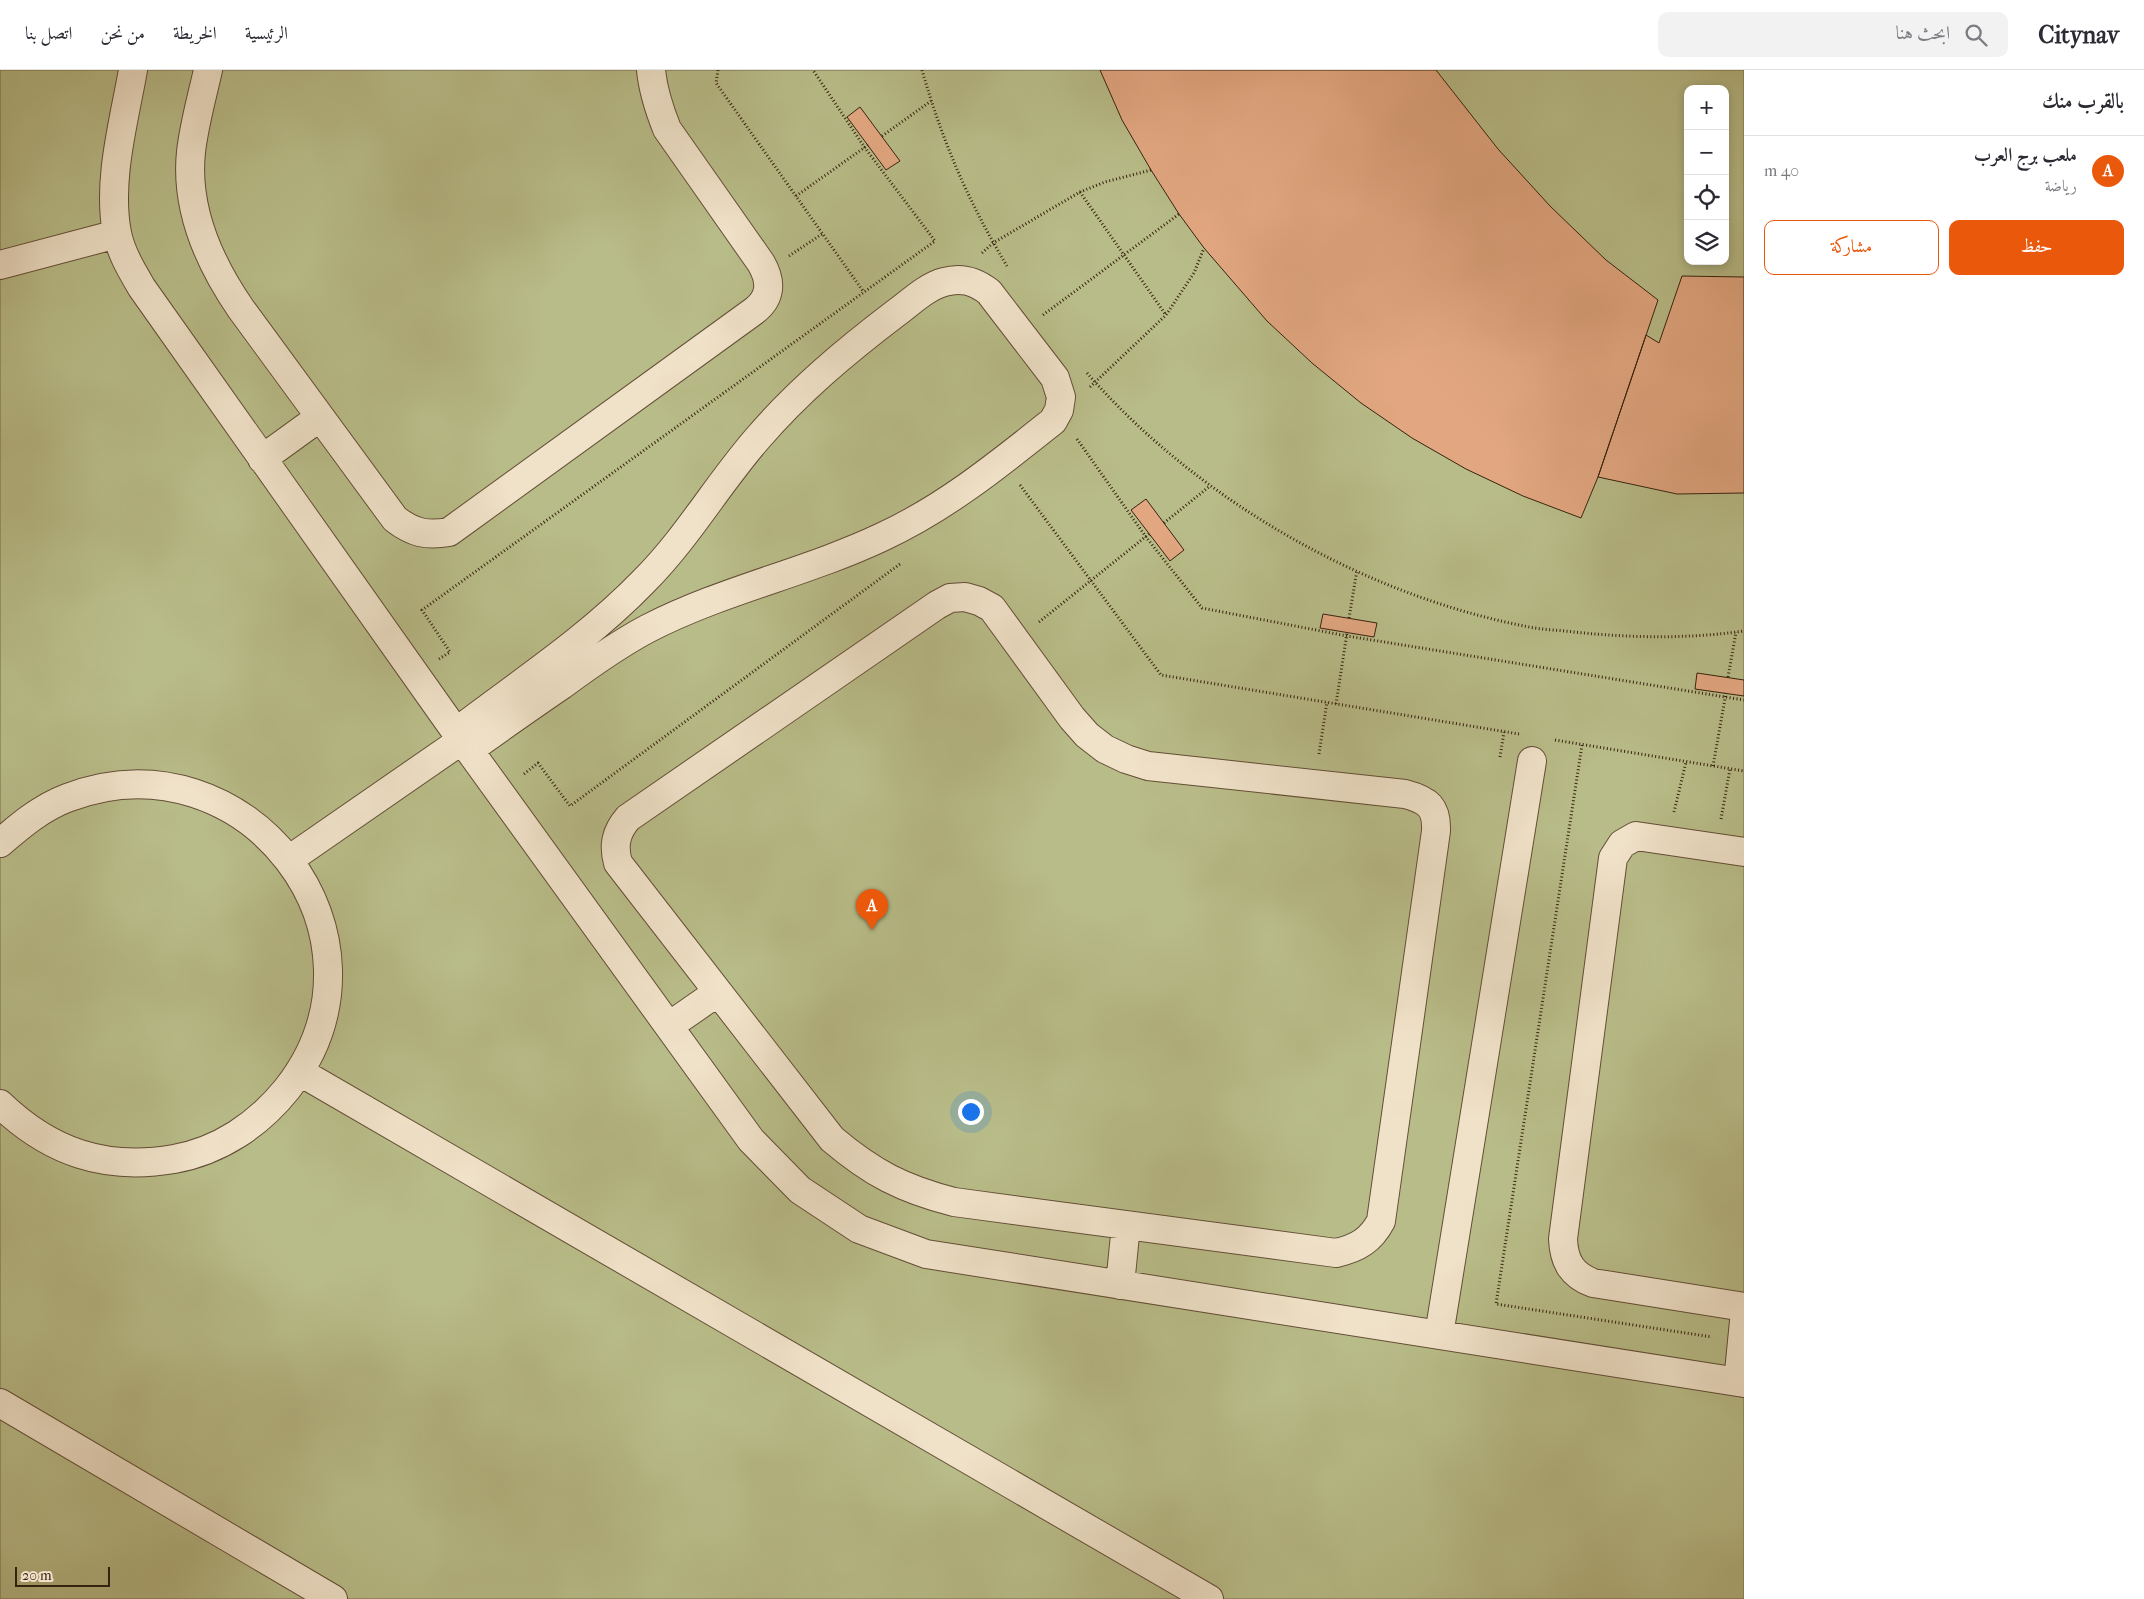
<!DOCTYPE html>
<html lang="ar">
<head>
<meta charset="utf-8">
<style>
  :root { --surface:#fff; --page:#f2f2f3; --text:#2b2b33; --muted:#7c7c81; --line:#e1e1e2; --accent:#ea580c }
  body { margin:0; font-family:"IM FELL French Canon",Amiri,serif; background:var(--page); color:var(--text); direction:rtl }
  .controls { position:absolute; right:15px; top:15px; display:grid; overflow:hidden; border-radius:10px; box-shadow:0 2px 8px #0003 }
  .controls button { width:45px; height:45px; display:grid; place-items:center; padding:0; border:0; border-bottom:1px solid var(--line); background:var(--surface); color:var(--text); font:25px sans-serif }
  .scale { position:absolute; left:15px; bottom:12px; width:95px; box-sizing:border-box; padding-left:5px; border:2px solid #37220f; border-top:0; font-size:14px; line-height:18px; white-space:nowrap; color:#37220f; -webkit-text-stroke:4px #f0e2c9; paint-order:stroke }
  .you { position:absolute; left:970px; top:1041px; width:18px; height:18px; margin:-12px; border:4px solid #fff; border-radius:50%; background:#1a73e8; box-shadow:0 0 0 8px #1a73e833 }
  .badge { display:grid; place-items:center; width:32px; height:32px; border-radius:50%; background:var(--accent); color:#fff; font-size:16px; font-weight:700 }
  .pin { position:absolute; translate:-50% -41px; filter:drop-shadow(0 1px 2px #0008) }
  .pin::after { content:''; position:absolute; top:26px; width:18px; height:15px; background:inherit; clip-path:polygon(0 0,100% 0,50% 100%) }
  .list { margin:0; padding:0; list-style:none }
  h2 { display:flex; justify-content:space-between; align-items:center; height:65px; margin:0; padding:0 20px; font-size:21px }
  h2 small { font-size:16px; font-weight:400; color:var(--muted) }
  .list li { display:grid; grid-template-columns:32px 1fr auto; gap:15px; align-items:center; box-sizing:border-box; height:70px; padding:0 20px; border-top:1px solid var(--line) }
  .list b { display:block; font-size:19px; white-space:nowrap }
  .list p { margin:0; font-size:16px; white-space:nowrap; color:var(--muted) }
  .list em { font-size:16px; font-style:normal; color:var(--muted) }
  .actions { display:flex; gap:10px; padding:15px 20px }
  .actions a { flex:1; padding:11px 0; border:1px solid var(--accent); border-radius:10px; text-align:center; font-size:18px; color:var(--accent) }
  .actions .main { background:var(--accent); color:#fff }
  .icon { flex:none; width:28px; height:28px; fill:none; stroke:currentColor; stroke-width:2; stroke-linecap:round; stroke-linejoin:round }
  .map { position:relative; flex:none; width:1744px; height:1529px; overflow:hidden; direction:ltr }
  header { display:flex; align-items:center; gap:30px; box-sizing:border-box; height:70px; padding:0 25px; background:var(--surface); border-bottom:1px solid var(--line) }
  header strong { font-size:24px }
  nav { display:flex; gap:28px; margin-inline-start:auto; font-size:18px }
  .search { width:350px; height:45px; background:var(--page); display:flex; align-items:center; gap:12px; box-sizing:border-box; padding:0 18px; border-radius:10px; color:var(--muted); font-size:19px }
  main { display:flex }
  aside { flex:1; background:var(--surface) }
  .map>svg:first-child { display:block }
</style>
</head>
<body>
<header>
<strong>Citynav</strong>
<div class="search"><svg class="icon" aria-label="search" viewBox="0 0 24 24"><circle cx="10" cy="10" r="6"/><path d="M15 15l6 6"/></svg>ابحث هنا</div>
<nav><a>الرئيسية</a><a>الخريطة</a><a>من نحن</a><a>اتصل بنا</a></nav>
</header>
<main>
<aside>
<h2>بالقرب منك<small></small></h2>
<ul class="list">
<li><span class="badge">A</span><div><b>ملعب برج العرب</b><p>رياضة</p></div><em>40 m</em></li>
</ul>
<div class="actions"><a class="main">حفظ</a><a>مشاركة</a></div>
</aside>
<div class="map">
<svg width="1744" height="1529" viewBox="0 0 1744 1529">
  <rect width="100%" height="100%" fill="#e8d3ac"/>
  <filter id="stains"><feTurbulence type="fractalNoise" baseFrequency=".004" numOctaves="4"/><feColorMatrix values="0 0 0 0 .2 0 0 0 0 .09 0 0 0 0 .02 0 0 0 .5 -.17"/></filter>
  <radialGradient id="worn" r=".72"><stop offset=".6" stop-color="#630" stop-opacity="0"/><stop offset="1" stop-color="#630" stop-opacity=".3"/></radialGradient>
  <!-- green -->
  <path fill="#b8bc88" stroke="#786f4c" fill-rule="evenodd" d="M0,0H1744V1529H0ZM1688,19H1725V191H1688Z"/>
  <!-- building -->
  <path fill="#e2a781" stroke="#37220f" d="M1100,0H1436L1498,79L1550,136L1606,190L1658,230L1598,407L1581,448L1523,426L1466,399L1412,368L1361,333L1312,293L1267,251L1204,178L1179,144L1151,100L1122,50Z
    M860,37L900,91L886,100L847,47Z
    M1682,206L1744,207V423L1677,424L1598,407L1646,265L1659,273Z
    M1146,429L1184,480L1170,491L1131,440Z
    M1323,544L1377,553L1374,567L1320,558Z
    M1697,603L1744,610V626L1695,619Z"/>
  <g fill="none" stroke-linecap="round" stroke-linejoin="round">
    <defs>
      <path id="minor" d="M133,0C124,51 107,111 117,163C121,183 132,201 142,218L456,662L751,1070L800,1120L859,1159L926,1184L1744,1313
        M208,0C202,27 194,55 191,82C185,139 210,194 241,239L395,449C413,463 427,466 449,462L754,241C771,228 772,212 761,193L667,59C659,39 653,21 651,0
        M0,195L117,164
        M262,389L320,347
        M965,527L979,531L992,538L1072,648L1087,665L1105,679L1126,689L1148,696L1405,724C1428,730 1437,737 1436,761L1381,1151C1371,1170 1358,1178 1336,1183L954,1132C903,1119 872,1103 832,1069L618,793C613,775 616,762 628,748L937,535L950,528Z
        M456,662C520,613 588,569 644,511C687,468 717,415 757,369C798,321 846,281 896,243C911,232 926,217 944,212C961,207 975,211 989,222L1055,308L1061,327L1059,340L1053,351C999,394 945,438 882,467C806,503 722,520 647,559C617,575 589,595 562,615C531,636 500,658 469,680
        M0,773C21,755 41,738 67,728C246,659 406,867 287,1019C258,1055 219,1081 174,1089C105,1101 50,1082 0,1034
        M1744,782L1636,766L1622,774L1613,788L1563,1169C1564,1192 1572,1205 1593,1213L1744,1237
        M290,789L462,670
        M669,956L718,922
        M300,1002L1209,1529
        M1120,1215L1126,1155
        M1439,1265L1532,691
        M1738,1312L1744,1251
        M0,1333L333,1529"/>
    </defs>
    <!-- minor casing -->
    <use href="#minor" stroke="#634e36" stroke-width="30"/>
    <!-- path -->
    <path stroke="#37220f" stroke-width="3" stroke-dasharray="1 2.5" stroke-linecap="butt" d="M718,0L716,13L863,221
      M922,0C943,73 968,131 1007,196
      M882,66L931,31
      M1080,122L1166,245
      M796,126L868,75
      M982,183L993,173L1080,122L1105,112L1151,100
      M789,186L822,164
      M1043,245L1179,144
      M1087,303C1198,430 1363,525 1529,557C1544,560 1559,560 1574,562C1631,568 1688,569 1744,561
      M1090,317L1166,245L1194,203L1204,178
      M1077,369L1146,467L1202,538L1347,566L1744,630
      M1020,415L1161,605L1519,664
      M1164,453L1210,416
      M1349,548L1357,500
      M1039,552L1149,464
      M439,589L450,582L422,540L935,171L865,78L813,0
      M1728,607L1736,562
      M1336,634L1347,563
      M1555,670L1744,701
      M1582,675L1496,1234L1712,1267
      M1319,684L1327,632
      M1500,687L1504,662
      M1713,696L1726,623
      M524,704L538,693L570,736L900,494
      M1674,742L1686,692
      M1721,749L1730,699"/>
    <!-- minor -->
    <use href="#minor" stroke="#f0e2c9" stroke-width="28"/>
  </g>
  <rect width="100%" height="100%" filter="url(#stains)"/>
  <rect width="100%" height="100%" fill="url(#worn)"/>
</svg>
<div class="controls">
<button>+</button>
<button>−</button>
<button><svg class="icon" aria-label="locate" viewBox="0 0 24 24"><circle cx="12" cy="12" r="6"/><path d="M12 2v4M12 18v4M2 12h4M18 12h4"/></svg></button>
<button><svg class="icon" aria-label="layers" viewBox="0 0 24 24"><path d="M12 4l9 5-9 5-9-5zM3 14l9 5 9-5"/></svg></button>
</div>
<div class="scale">20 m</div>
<div class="you"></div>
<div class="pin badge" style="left:872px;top:860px">A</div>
</div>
</main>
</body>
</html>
